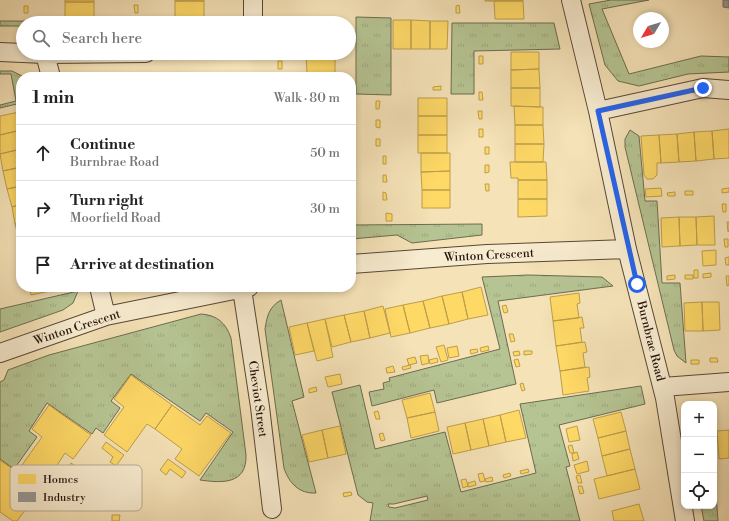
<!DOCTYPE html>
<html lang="en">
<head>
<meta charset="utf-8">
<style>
  :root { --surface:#fff; --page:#f2f2f2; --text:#222; --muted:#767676; --line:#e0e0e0 }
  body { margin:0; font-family:"Libre Bodoni",serif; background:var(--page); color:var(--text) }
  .controls { position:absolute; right:12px; bottom:12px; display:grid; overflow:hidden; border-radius:8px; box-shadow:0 2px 6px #0003 }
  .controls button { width:36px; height:36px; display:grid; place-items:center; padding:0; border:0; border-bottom:1px solid var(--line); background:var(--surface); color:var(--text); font:20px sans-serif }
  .compass { position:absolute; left:633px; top:12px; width:36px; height:36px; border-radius:50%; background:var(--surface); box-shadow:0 2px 6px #0003; rotate:232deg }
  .stop { position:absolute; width:12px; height:12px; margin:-9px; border:3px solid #2563eb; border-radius:50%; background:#fff }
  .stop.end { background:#2563eb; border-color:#fff; box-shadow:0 1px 4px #0008 }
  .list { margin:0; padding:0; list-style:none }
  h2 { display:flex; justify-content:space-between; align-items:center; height:52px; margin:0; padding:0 16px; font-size:17px }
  h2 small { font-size:13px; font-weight:400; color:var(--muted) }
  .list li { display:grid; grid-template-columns:26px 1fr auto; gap:12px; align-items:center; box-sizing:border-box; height:56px; padding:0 16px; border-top:1px solid var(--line) }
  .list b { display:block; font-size:15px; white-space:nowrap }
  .list p { margin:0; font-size:13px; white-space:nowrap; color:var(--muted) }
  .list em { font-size:13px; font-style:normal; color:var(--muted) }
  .icon { flex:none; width:22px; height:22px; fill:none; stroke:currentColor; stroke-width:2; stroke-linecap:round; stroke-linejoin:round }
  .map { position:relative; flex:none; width:729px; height:521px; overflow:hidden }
  .search { position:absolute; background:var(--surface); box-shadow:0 2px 6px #0003; left:16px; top:16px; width:340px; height:44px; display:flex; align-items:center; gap:10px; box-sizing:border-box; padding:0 14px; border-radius:22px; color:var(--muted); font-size:15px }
  .panel { position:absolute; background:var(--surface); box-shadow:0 2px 6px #0003; left:16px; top:72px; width:340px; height:220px; border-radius:16px }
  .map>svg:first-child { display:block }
</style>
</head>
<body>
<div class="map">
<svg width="729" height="521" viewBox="0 0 729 521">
  <defs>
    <pattern id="grass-tufts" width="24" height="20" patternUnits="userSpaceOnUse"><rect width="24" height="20" fill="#b6c493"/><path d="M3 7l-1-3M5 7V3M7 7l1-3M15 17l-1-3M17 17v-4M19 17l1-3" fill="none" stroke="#9ca87e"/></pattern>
  </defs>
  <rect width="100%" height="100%" fill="#f5e2b7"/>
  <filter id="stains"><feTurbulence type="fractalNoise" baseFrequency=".005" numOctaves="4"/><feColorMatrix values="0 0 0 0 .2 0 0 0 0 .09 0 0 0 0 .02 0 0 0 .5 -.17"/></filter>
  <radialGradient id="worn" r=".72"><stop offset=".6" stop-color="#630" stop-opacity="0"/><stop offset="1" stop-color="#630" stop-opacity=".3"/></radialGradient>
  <!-- grass -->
  <path fill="url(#grass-tufts)" stroke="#6d6c50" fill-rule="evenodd" d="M611,0H649L602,9L629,74L701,56L729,57V72L688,74L639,86L618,81L605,65L589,4Z
    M356,17L391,18V95L356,94Z
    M0,21L220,22V23H23V26H0Z
    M452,23H554L560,49L474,51V94H451Z
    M0,71H12L24,77H21V103L0,108V105L16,101L11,74H0Z
    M630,130L639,136L645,201H657L662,283H680L686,363L677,356L674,350L625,147V139Z
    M482,224V235L412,243L397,235L351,239V225Z
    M528,275L602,277L613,286L498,301L516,384L437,403L434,390L372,406L369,392L384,389L383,383L390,381L389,378L500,349L482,277Z
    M78,291L73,303L63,310L0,332V309Z
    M281,300L304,397L292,401L316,493C299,494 289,483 284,468L265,329C267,316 269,307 281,300Z
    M201,314C217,315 226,323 231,338L246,455C247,485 221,483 200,480L233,432L206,413L200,421L131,374L111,401L120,408L103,433L96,428L92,434L47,403L29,431L37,437L14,469L0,459V382L4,380L8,370L49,355Z
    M360,385L375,449L445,432L461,492L536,473L520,404L641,386L645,404L559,425L570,466L566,467L580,521H370L373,503L367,502L358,495L332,392ZM427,496L428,500L395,508L389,507L388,504H394Z
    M714,464L718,521H704L701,506H714Z"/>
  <!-- homes -->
  <path fill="#ffd966" stroke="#bd9e4b" d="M65,0H94V2H65Z
    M175,0H204V1H175Z
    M485,0H523V1H485Z
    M175,1H204V18L175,19Z
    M494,1H523L524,19H495Z
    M65,2H94V19L65,20Z
    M134,5H138V13H135Z
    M459,5L460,13H456V6Z
    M24,6H28V13H24Z
    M295,18H335V23H295Z
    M393,20H411V49H393Z
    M411,20L430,21V49H411Z
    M430,21H448L447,49H430Z
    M511,52H539V69L511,70Z
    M306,53H335V54H306Z
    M306,54H335V73H307Z
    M479,56H483V64H479Z
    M278,61H282V69H278Z
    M539,69L540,88H511V70Z
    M307,73H335V77H307Z
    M441,86V90H433V87Z
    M511,88H540V107L511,106Z
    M479,92H482L483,100H479Z
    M418,98H447V116H418Z
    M376,101H380L379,109H376Z
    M514,106L543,107V125H515Z
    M478,111H482V119H479Z
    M19,112L21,130L0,135V116Z
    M418,116H447V135H418Z
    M376,120H380V128L376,127Z
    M515,125H543L544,144H515Z
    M479,129H483V137H479Z
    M729,129V158L714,159L712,131Z
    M21,130V149L0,154V135Z
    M712,131L714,159L696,161L694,132Z
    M694,132L696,161L679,162L677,134Z
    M677,134L679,162L661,163L659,135Z
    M418,135H447V153H418Z
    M659,135L661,163H657V175L653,179H647L644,175L641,136Z
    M376,139H380V146H376Z
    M515,144H544L543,162H515Z
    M485,147H489V154H485Z
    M21,149V167L3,171L0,154Z
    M421,153H450V171L421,172Z
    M383,156H386V164H383Z
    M510,162H546L547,180H518V178H511Z
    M485,165H489V172L485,173Z
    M21,167V186L7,189L3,171Z
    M450,171V190H422L421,172Z
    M383,175H386L387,182H383Z
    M518,180H547V199H518Z
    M485,184H489V191H486Z
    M21,186V204L12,207L7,189Z
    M661,188L662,196L646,197L645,189Z
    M729,188V192L722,193V189Z
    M422,190H450V208H422Z
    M685,191H693V195H685Z
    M383,192L386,193L387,200H383Z
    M675,192V196H668L667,193Z
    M518,199H547V216L518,217Z
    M21,204V223L15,224L12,207Z
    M722,204H726V212H723Z
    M386,213L392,214V221H386Z
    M714,216L715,245H697L696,217Z
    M679,217L680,246L662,247L661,218Z
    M679,217H696L697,245L680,246Z
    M727,222H729V231L728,232Z
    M21,223V242H20L15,224Z
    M724,239H728V247H725Z
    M716,250V265L703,266L702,251Z
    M729,257V265H726L725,258Z
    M694,270H698V278H694Z
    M711,273V277L703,278V274Z
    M675,275V279L667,280V276Z
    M685,275H693V279H685Z
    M726,276H729V285L727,286Z
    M29,287H59V289L31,295Z
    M481,287L488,315L468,319L462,292Z
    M462,292L468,319L449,324L442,296Z
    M579,293L580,303L577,304L579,318L553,321L550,297Z
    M442,296L449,324L430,328L423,301Z
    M423,301L430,328L410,333L403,305Z
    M702,302L703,331H685L684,303Z
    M702,302H719L720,330L703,331Z
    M403,305L410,333L391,337L385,309Z
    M506,305L508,312L504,313L502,306Z
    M383,306L390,333L370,338L364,311Z
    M364,311L370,338L351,342L344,315Z
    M344,315L351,342L332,347L325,319Z
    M582,317L584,328H580L582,342L556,346L553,321Z
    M325,319L333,357L317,361L307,323Z
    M307,323L314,351L295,355L289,327Z
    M509,334H513L515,341L511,342Z
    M585,342L587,352L583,353L585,367L560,371L556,346Z
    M444,345L448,360L441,362L436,347Z
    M457,346L459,356L449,358L447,348Z
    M488,346L489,350L481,352L480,348Z
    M477,349L478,352L471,354L470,350Z
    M519,351L520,355L514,356L513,352Z
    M524,351H532V354L524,355Z
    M428,355L429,363L422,365L420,356Z
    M415,357L417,363L409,365L407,359Z
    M437,358L438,362L430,364L429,360Z
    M710,358H717L718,362H710Z
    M518,359L520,366L516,367L514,360Z
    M691,360H699V364H691Z
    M410,365L411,368L403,370L402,367Z
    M393,366L395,372L387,373L386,368Z
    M589,367L590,377L587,378L589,391L563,395L560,371Z
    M340,374L342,384L328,387L325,377Z
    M131,375L172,405L155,429L147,424L127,452L104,435L124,407L114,399Z
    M523,383L525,390L522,391L520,384Z
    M316,387L317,391L309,393V389Z
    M430,393L435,412L407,418L402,400Z
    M49,405L91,435L73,459L65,453L46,482L22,465L42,437L32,429Z
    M172,405L200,425L207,416L231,433L199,476L175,459L182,449L155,429Z
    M519,410L526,438L506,442L500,415Z
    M378,411L380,419H376L374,412Z
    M435,412L439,431L411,438L407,418Z
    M621,412L626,431L598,438L593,419Z
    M500,415L506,442L489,446L483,419Z
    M483,419L489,446L471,450L465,423Z
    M465,423L471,450L453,454L447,427Z
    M340,426L346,454L328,458L322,430Z
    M577,426L580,440L569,442L566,429Z
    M322,430L328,458L309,462L302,435Z
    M729,430V458L719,459L717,431Z
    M626,431L630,449L602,456L598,438Z
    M383,433L385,440L381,441L379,434Z
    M106,442L124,455L116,466L110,462L113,457L102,448Z
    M572,445L574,453H570L568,446Z
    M630,449L635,469L607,476L602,456Z
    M577,452L579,459L573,461L572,454Z
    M168,459L186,472L182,478L170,469L166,475L160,470Z
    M0,460L17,472L22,465L46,482L17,521H13L0,512Z
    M587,461L589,471L577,474L574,465Z
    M71,463L94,479L90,485L67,469Z
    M528,469L529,472L521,474L520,471Z
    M635,469L640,489L599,499L594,479Z
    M483,473L485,481L480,482L478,474Z
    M510,473L511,476L504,478L503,475Z
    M580,475L582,483H578L576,476Z
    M492,477L493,481L486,482L485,479Z
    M466,479L468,486L463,488L461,480Z
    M475,481L476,485L468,487V483Z
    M578,486H582L584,493L580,494Z
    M351,492L352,495L344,497L343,493Z
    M639,504L644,521H614L612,511Z
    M112,515H120L119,521H112Z"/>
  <!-- industry -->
  <path fill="#999" stroke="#76716f" d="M723,0H729V8L723,7Z"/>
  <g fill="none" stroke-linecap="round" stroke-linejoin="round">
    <defs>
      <path id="minor" d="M571,0L598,111L627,249L665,398L685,521
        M253,23V0
        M0,52L45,54L146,53
        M45,54L51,77
        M598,111L703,88L729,90
        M351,264L487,254L627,249
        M99,287L106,316
        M242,289L260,407L272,509
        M0,353L106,316L249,287
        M663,387L729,382"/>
    </defs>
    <!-- minor casing -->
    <use href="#minor" stroke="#584738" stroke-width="20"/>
    <!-- minor -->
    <use href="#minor" stroke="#f8ecd0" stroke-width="18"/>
  </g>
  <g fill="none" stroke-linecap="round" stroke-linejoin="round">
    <!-- route -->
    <path stroke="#2563eb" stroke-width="5" d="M637,284L598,111L703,88"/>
  </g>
  <g text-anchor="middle" stroke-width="4" stroke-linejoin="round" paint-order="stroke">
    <!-- street labels -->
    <g font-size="12" fill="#24130d" stroke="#f8ecd0">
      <text transform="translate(489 255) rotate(-3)" y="4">Winton Crescent</text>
      <text transform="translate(77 327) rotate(-18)" y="4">Winton Crescent</text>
      <text transform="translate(651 341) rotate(76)" y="4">Burnbrae Road</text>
      <text transform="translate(258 399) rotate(82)" y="4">Cheviot Street</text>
    </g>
  </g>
  <!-- legend -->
  <rect x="10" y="465" width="132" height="46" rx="6" fill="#f8ecd0" stroke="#b8ab96" stroke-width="1"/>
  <rect x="18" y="474" width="18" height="10" fill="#ffd966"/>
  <rect x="18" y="492" width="18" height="10" fill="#999"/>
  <g font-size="11" fill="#24130d">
    <text x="43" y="483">Homes</text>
    <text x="43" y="501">Industry</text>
  </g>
  <rect width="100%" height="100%" filter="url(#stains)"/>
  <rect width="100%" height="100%" fill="url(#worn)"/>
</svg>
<div class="controls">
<button>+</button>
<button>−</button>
<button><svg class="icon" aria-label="locate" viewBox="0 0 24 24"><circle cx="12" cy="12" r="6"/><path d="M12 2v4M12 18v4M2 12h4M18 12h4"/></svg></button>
</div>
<svg class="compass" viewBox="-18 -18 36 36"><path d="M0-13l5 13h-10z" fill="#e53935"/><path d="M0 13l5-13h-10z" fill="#767676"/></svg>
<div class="stop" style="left:637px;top:284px"></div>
<div class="stop end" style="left:703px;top:88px"></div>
<div class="search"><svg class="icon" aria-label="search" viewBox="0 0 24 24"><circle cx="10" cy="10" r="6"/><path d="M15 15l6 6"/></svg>Search here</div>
<section class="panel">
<h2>1 min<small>Walk · 80 m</small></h2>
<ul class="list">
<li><svg class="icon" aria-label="ahead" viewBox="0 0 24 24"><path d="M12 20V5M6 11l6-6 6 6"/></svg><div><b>Continue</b><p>Burnbrae Road</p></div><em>50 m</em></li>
<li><svg class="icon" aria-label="right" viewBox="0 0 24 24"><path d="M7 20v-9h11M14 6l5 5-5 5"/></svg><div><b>Turn right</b><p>Moorfield Road</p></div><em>30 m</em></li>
<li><svg class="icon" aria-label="arrive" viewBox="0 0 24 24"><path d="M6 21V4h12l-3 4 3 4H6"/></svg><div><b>Arrive at destination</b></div></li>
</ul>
</section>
</div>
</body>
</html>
